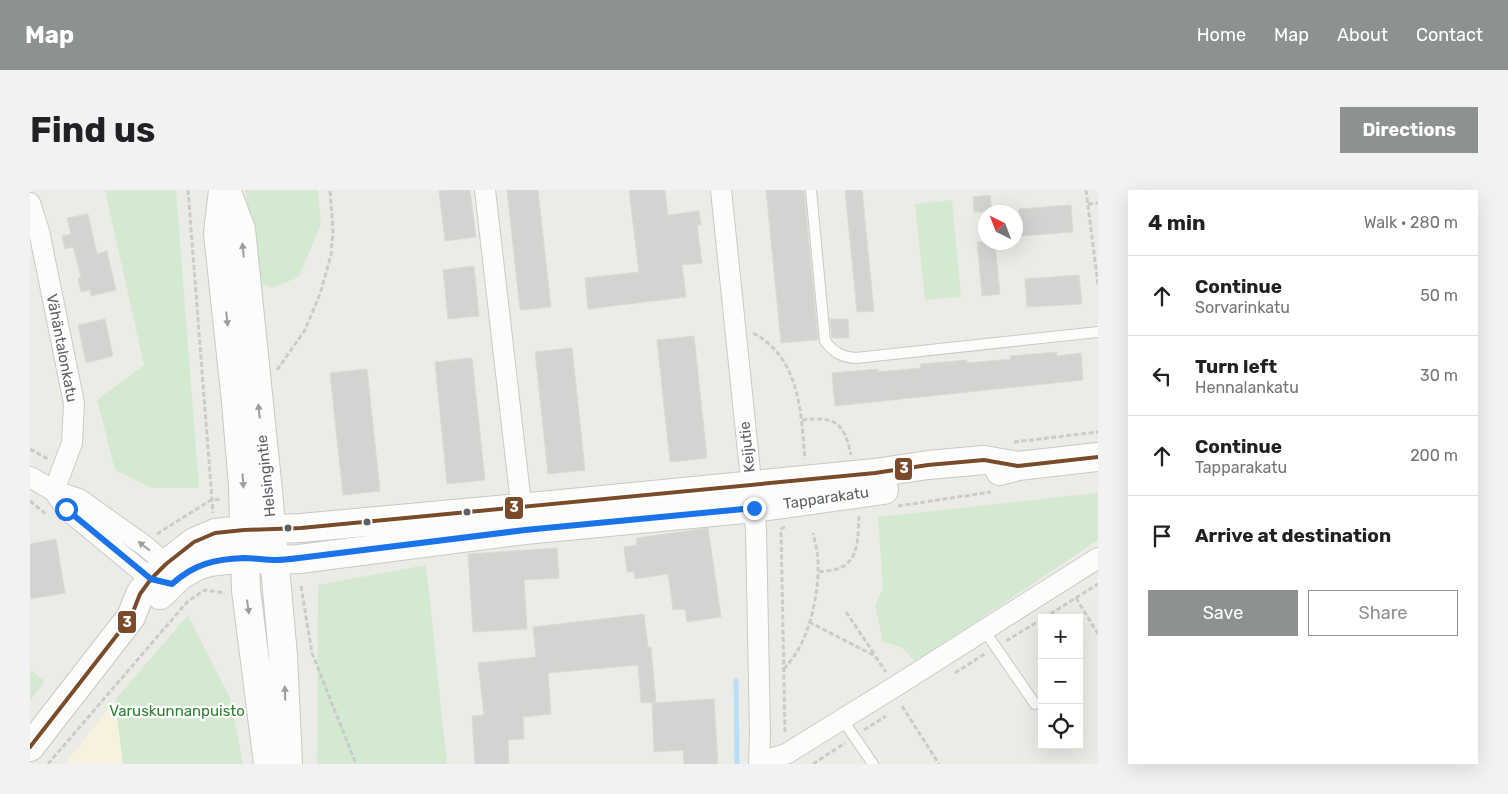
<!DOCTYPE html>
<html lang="en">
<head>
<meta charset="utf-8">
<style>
  :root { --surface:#fff; --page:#f2f2f2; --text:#202124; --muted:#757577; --line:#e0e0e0; --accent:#8e9192 }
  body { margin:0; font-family:Rubik,sans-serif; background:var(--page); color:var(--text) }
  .controls { position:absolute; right:15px; bottom:15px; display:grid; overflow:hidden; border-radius:0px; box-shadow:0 5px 20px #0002 }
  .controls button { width:45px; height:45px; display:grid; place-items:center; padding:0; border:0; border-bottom:1px solid var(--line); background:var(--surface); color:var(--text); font:25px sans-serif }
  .compass { position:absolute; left:948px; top:15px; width:45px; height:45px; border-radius:50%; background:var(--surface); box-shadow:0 5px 20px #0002; rotate:318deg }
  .stop { position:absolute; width:15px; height:15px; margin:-11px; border:4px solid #1a73e8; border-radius:50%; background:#fff }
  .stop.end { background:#1a73e8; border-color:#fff; box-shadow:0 1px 5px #0008 }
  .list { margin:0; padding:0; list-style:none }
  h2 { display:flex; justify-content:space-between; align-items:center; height:65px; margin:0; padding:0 20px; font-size:21px }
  h2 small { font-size:16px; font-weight:400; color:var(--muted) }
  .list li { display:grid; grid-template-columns:32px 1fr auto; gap:15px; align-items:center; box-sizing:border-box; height:80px; padding:0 20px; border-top:1px solid var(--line) }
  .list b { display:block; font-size:19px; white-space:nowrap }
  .list p { margin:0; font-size:16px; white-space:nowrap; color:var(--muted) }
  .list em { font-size:16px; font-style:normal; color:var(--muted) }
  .actions { display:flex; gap:10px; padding:15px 20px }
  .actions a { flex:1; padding:11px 0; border:1px solid var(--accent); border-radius:0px; text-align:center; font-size:18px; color:var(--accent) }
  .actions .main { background:var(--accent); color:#fff }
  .icon { flex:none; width:28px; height:28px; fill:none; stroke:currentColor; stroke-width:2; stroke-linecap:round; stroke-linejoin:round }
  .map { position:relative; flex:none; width:1068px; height:574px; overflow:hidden; border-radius:0px }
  header { display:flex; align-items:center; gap:30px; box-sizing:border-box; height:70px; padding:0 25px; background:var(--accent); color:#fff }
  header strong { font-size:24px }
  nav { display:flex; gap:28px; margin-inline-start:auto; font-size:18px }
  .intro { display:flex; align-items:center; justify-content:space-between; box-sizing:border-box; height:120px; padding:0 30px }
  h1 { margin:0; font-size:35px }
  .button { padding:12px 22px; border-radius:0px; background:var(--accent); color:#fff; font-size:18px; font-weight:700 }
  main { display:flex; gap:30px; padding:0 30px }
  aside { flex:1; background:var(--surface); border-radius:0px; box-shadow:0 5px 20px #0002 }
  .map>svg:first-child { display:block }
</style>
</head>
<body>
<header>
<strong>Map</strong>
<nav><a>Home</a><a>Map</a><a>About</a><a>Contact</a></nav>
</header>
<div class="intro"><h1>Find us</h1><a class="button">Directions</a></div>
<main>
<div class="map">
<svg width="1068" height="574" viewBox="0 0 1068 574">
  <rect width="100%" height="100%" fill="#ecece7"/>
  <!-- commercial -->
  <path fill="#f6f2df" d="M85,510L93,574H35Z"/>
  <!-- green -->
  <path fill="#d3ead0" d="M75,0H146L169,298H121L85,280L67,210L114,175Z
    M215,0H288L291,35L269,87L243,98L227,92Z
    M922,10L931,107L895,110L885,14Z
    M1068,303V350L886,472L871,457L853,452L845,415L853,398L848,327Z
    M396,375L417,574H287L288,395Z
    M158,425L200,508L213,574H93L85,510Z
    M0,480L15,491L0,511Z"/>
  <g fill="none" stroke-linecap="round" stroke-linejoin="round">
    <!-- stream -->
    <path stroke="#badef8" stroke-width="5" d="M706,491L707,574"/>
  </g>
  <!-- building -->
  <path fill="#d4d3d1" stroke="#dcdad5" d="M421,0H440L446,47L415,51L409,1Z
    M477,0H508L521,117L490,120Z
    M599,0H635L638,25L669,21L671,35H667L672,73L652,75L656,107L558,119L555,88L609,82Z
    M736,0H774L788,149L787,150L751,153Z
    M815,0H832L844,121L827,122Z
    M960,5L962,22H944L943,7Z
    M1041,15L1043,42L991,46L989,19Z
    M58,24L67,64L77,61L86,100L61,106L60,100L51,102L48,88L51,87L43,57L35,59L32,46L41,44L37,28Z
    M947,52H965L970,104L952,106Z
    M444,76L449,126L418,129L413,80Z
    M1049,85L1052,114L997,117L995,89Z
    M75,129L83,166L56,173L48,135Z
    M800,129H818L819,148H802Z
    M664,146L677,268L640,272L627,150Z
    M542,158L555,280L518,284L505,162Z
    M1027,162V166L1051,163L1053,190L805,216L802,183L848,179V182L891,178L890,174L937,170V173L981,169L980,166Z
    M442,168L455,290L417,294L405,172Z
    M337,179L350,301L313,305L300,183Z
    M678,338L691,427L657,432L655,419L643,420L638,384L605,389L604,381L597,382L594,357L607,355L606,348Z
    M26,349L35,403L0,409V354Z
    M527,358L529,388L494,390L497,439L443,442L438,364Z
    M614,424L618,457H621L626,512L611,513L608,475L518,483L521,524L493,527L494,549L478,550L479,574H445L442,526L454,525L448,473L506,467L503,437Z
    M684,509L688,574H654L653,560L624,562L622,513Z"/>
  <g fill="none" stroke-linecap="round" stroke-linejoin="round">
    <defs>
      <path id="lane" d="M781,0L795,151C804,163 812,167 826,168L1068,142
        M954,440L1005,514
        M812,529L843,574"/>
      <path id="street" d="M455,0L493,331
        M691,0L726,339L730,544L729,574
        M0,13L9,41L44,213L42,253L24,301
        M0,287L24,301L49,309L115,356L136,374L142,394L121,389L36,319L24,301
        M729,572L756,564L866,496L1068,368"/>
      <path id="secondary" d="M193,0L188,43L206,212L213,296L216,400L238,574
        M196,0L211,39L238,301L253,465L258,574
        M970,281L988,276L1068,267
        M130,405L151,385L167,376L179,372L215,368L245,370L269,369L495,340L724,318L854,300
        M0,557L101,427L110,404L121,389L136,374L164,352L185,343L214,340L271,338L521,315L845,283L898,275L954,270L988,276"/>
    </defs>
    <!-- lane casing -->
    <use href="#lane" stroke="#c9c9c9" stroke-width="12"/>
    <!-- street casing -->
    <use href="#street" stroke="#c9c9c9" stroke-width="22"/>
    <!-- secondary casing -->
    <use href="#secondary" stroke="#c7c9c7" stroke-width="30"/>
    <!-- path -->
    <path stroke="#c8cdca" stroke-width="3" stroke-dasharray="5 2.5" stroke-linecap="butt" d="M158,0L183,323
      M1056,0L1068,94
      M1058,14L1068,13
      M723,143C770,168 771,222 775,269
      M247,180L275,140L290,104L301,65L303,41L300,0
      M772,230C805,226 814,232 821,265
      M984,252L1068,242
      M0,259L18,269
      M0,311L17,325
      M868,316L961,302
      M755,337L751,339L755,543
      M127,344L181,310L191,309
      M789,382C796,381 806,380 812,377C830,368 828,342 829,325
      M271,396L282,463L326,574
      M1046,408L1068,444
      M816,422L845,465
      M1014,428L1068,394
      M779,432L845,466L856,482
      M976,451L1012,429
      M754,479C759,473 764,467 768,460C780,440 788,405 788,381C789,368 786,355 783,343
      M925,483L956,463
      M872,516L909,574
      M834,540L856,526
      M18,574L158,411L175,400L195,403
      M783,574L815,553"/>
    <!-- lane -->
    <use href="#lane" stroke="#fcfcfb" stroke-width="10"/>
    <!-- street -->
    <use href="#street" stroke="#fcfcfb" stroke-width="20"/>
    <!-- secondary -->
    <use href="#secondary" stroke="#fcfcfb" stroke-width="28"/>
    <defs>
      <path id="bus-1" d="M0,557L101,427L110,404L121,389L136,374L164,352L185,343L214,340L271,338L845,283L898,275L954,270L988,276L1068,267"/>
    </defs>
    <!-- bus-1 casing -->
    <use href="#bus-1" stroke="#fff" stroke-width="8"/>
    <!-- bus-1 -->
    <use href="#bus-1" stroke="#7a4b2a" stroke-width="4"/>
  </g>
  <!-- one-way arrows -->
  <defs><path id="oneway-solid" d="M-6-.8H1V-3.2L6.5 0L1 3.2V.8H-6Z" transform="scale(1.25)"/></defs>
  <g fill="#9c9ea1">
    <use href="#oneway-solid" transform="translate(213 60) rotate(-96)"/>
    <use href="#oneway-solid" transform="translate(197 129) rotate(84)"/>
    <use href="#oneway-solid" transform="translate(229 221) rotate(-96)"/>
    <use href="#oneway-solid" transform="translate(213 291) rotate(86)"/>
    <use href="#oneway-solid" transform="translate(114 356) rotate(-142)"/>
    <use href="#oneway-solid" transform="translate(218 417) rotate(82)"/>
    <use href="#oneway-solid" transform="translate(255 503) rotate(-92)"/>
  </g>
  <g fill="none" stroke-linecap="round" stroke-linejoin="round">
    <!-- route -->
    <path stroke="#1a73e8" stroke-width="6" d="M36,319L121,389L142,394C164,374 185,369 214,368C225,368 235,370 246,370C253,370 261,369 269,368L495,340L724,318"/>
  </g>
  <!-- markers -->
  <g fill="#5c6065" stroke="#fff" stroke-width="2">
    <circle cx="437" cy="322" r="4.5"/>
    <circle cx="337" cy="332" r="4.5"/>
    <circle cx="258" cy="338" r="4.5"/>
  </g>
  <g text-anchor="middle" stroke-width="4.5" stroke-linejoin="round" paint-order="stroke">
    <!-- street labels -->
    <g font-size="15" fill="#5c6065" stroke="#fff">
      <text transform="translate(32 158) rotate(79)" y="5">Vähäntalonkatu</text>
      <text transform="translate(717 257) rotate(-96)" y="5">Keijutie</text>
      <text transform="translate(236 286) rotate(-96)" y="5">Helsingintie</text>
      <text transform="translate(796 308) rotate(-8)" y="5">Tapparakatu</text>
    </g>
    <!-- park labels -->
    <g font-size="15" fill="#2e8231" stroke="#fff">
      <text x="147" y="526">Varuskunnanpuisto</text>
    </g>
  </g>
  <g stroke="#fff" stroke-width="2">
    <rect x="864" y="267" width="19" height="24" rx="5" fill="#7a4b2a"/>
    <rect x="474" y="306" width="20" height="24" rx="5" fill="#7a4b2a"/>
    <rect x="87" y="420" width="20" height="24" rx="5" fill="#7a4b2a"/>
  </g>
  <g font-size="14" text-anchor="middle" font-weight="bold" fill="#fff">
    <text x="874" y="283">3</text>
    <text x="484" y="322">3</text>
    <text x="97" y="437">3</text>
  </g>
</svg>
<div class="controls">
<button>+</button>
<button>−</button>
<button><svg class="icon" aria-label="locate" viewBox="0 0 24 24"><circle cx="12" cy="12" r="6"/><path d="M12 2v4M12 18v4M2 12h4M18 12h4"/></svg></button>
</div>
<svg class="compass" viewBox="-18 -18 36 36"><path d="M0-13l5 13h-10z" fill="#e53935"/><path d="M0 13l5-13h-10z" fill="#757577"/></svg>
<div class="stop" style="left:36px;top:319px"></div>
<div class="stop end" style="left:724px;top:318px"></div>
</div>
<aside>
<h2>4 min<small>Walk · 280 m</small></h2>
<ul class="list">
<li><svg class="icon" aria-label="ahead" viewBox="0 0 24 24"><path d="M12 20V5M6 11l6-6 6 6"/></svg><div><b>Continue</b><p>Sorvarinkatu</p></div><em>50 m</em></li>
<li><svg class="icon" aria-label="left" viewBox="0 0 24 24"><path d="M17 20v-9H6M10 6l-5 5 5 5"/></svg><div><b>Turn left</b><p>Hennalankatu</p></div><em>30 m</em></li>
<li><svg class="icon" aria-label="ahead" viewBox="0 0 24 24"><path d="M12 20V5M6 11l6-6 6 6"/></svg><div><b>Continue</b><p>Tapparakatu</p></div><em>200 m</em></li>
<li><svg class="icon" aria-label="arrive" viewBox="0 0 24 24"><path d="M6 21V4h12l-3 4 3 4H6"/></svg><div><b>Arrive at destination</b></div></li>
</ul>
<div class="actions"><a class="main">Save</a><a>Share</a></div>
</aside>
</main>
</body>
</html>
